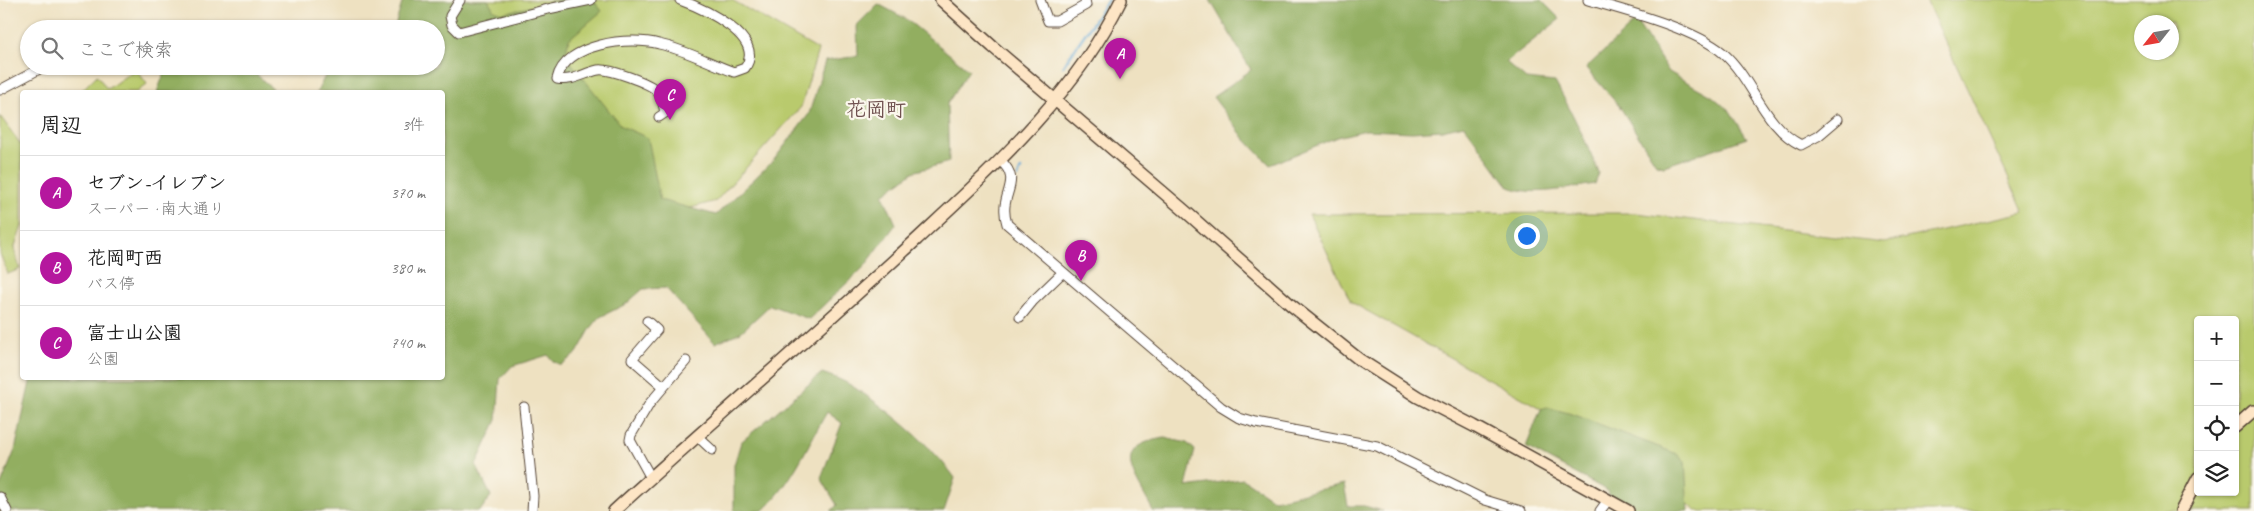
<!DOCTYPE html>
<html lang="ja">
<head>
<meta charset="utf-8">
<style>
  :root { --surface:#fff; --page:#f2f2f2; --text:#222; --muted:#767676; --line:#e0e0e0; --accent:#b5179e }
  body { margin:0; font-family:Caveat,"Klee One",sans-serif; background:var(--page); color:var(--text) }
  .controls { position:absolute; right:15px; bottom:15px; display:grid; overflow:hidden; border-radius:5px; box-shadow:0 1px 4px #0004 }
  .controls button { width:45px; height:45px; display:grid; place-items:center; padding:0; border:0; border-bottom:1px solid var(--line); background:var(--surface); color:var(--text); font:25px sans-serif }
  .compass { position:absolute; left:2134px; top:15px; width:45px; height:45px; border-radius:50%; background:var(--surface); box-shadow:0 1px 4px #0004; rotate:239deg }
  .you { position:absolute; left:1526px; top:235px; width:18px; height:18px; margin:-12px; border:4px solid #fff; border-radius:50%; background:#1a73e8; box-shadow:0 0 0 8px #1a73e833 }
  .badge { display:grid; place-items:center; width:32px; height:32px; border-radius:50%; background:var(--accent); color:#fff; font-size:16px; font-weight:700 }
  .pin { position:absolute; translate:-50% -41px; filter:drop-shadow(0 1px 2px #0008) }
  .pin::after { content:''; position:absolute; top:26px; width:18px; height:15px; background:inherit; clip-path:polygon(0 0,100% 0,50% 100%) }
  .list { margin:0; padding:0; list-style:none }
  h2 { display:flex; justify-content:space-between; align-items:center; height:65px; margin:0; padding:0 20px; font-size:21px }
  h2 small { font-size:16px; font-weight:400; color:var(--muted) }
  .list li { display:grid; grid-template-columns:32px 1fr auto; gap:15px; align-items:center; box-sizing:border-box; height:75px; padding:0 20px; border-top:1px solid var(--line) }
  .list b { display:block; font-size:19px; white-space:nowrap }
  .list p { margin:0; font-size:16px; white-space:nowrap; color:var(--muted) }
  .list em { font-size:16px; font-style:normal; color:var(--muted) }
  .icon { flex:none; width:28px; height:28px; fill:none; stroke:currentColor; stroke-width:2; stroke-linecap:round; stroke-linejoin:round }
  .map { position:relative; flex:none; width:2254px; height:511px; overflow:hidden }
  .search { position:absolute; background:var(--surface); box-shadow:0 1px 4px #0004; left:20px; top:20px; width:425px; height:55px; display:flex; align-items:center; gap:12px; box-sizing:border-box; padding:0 18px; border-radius:28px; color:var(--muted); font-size:19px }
  .panel { position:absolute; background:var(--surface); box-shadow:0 1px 4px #0004; left:20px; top:90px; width:425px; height:290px; border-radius:5px }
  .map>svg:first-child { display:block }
</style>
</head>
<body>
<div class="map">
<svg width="2254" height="511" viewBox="0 0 2254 511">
  <rect width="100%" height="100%" fill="#fbf7ec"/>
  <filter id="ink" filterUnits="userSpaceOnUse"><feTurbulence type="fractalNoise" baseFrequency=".02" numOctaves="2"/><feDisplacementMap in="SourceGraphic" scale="10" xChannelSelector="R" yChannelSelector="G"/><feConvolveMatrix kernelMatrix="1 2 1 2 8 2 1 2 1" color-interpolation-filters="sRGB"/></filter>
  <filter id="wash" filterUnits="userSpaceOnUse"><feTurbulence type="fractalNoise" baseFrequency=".0096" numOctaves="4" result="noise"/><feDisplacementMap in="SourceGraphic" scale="20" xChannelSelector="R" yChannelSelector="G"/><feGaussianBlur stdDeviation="1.12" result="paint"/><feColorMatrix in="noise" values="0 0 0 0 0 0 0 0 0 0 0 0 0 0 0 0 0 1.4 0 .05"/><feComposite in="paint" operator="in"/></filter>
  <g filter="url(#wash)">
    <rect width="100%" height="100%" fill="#eee1c1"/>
    <!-- green -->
    <path fill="#b9ca6d" stroke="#7a7a46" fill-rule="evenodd" d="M452,0H732L818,50L801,107L716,201L654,218Z
      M1926,0H2254V511H1696L1649,469L1351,302L1309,214L1636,213L1884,243L2024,212ZM2142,22H2172V52H2142ZM2198,320H2235V492H2198Z
      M136,69L147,84L137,92H80L97,75L107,89Z
      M0,116L22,146V226L14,249L20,269L8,274L0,254Z"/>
    <!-- forest -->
    <path fill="#92ae60" stroke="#666c3f" d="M403,0H488L494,10L503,13L560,0H593L602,11L569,39L565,55L621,126L648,138L660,200L716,215L773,161L809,114L825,61L858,56L857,25L878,4L906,19L969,70L947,104L949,162L913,172L883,195L896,224L865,266L809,319L770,305L741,332L715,343L666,288L643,289L626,304L600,317L591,328L577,353L561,365L554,362L548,355L512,366L500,379L497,420L476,465L491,496L480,511H0V487L15,450L31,378H442V92H317L330,66H436V29H394Z
      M1210,0H1541L1560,19L1506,62L1526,79L1555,82C1572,112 1586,141 1599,173L1595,184C1568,188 1534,197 1509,187L1464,125L1442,130L1412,132L1366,130L1337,137L1270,165L1245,139L1213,97L1251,70Z
      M1636,21L1669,72L1712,96L1730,111L1747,138L1664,166L1656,164L1620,107L1586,68Z
      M167,66H247L276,92H157Z
      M822,373C830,376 840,379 847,383C882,404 932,445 955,478L944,511H831L837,505L821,478L842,423L827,412C807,446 792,484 762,511H734V465L741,442Z
      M1547,407L1575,415L1677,454L1685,462L1688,511H1614L1608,491L1526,447L1541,409Z
      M1165,438L1187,443L1195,450L1186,487L1243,479L1274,500L1344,484L1348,506H1364L1383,511H1153C1136,477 1107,446 1165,438Z"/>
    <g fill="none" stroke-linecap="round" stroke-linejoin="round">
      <!-- stream -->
      <path stroke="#5da6d4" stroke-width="2.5" d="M1063,66L1108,0
        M1018,177L1021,169"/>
    </g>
  </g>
  <g filter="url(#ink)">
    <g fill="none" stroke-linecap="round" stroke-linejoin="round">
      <defs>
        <path id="street" d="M460,0L450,16L452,25L459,32L548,9L591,0
          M1040,0L1048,21H1057L1086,5L1085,0
          M1588,0C1626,11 1693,28 1723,53C1753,79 1763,126 1801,145L1818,136L1838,119
          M0,90L45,66
          M659,117L665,113C663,104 663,97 657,91C650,83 608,68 598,70C584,73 572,82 557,79C565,43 630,36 659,44C686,50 709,63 734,72L745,68C767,37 702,8 680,0
          M1000,160C1025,183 997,193 1007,224L1221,407L1239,418L1256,423L1377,446L1485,500L1521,511
          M1020,317L1033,301L1063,272
          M647,321L657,330L632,359L663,386
          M524,407L533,496L532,511
          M697,436L712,450
          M651,478L630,440L631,435L650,403L686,361
          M0,497L7,511
          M1600,511L1608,500"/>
        <path id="secondary" d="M941,0L993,47L1185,211L1291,305L1360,360L1418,397L1474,426L1628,511
          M2235,427L2253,411
          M614,511C714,420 817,332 916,240C993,168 1074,96 1121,0
          M2181,511L2198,478"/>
      </defs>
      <!-- street casing -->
      <use href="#street" stroke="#564536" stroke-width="11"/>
      <!-- secondary casing -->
      <use href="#secondary" stroke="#564536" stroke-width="14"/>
      <!-- street -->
      <use href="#street" stroke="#fff" stroke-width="9"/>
      <!-- secondary -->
      <use href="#secondary" stroke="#fde5c5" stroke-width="11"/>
    </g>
  </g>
  <g text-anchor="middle" stroke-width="4.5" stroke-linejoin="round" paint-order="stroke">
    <!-- quarter labels -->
    <g font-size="20" font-weight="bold" fill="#715251" stroke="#fbf7ec">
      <text x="876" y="116">花岡町</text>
    </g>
  </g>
</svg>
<div class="controls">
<button>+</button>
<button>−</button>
<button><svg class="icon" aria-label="locate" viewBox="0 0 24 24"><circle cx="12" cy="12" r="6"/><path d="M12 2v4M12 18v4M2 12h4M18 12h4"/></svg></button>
<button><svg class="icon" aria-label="layers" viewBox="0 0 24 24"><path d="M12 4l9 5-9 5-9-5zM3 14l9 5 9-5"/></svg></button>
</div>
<svg class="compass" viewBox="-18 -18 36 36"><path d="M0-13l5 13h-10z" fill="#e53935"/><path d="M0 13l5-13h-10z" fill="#767676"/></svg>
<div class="you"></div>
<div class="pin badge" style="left:1120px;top:79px">A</div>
<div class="pin badge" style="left:1081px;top:281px">B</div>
<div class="pin badge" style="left:670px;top:120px">C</div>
<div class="search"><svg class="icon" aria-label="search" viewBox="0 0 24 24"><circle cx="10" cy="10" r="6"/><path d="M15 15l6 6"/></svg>ここで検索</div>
<section class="panel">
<h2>周辺<small>3件</small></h2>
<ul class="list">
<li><span class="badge">A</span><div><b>セブン-イレブン</b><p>スーパー · 南大通り</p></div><em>370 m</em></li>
<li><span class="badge">B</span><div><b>花岡町西</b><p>バス停</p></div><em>380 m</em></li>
<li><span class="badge">C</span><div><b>富士山公園</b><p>公園</p></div><em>740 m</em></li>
</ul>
</section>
</div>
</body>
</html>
